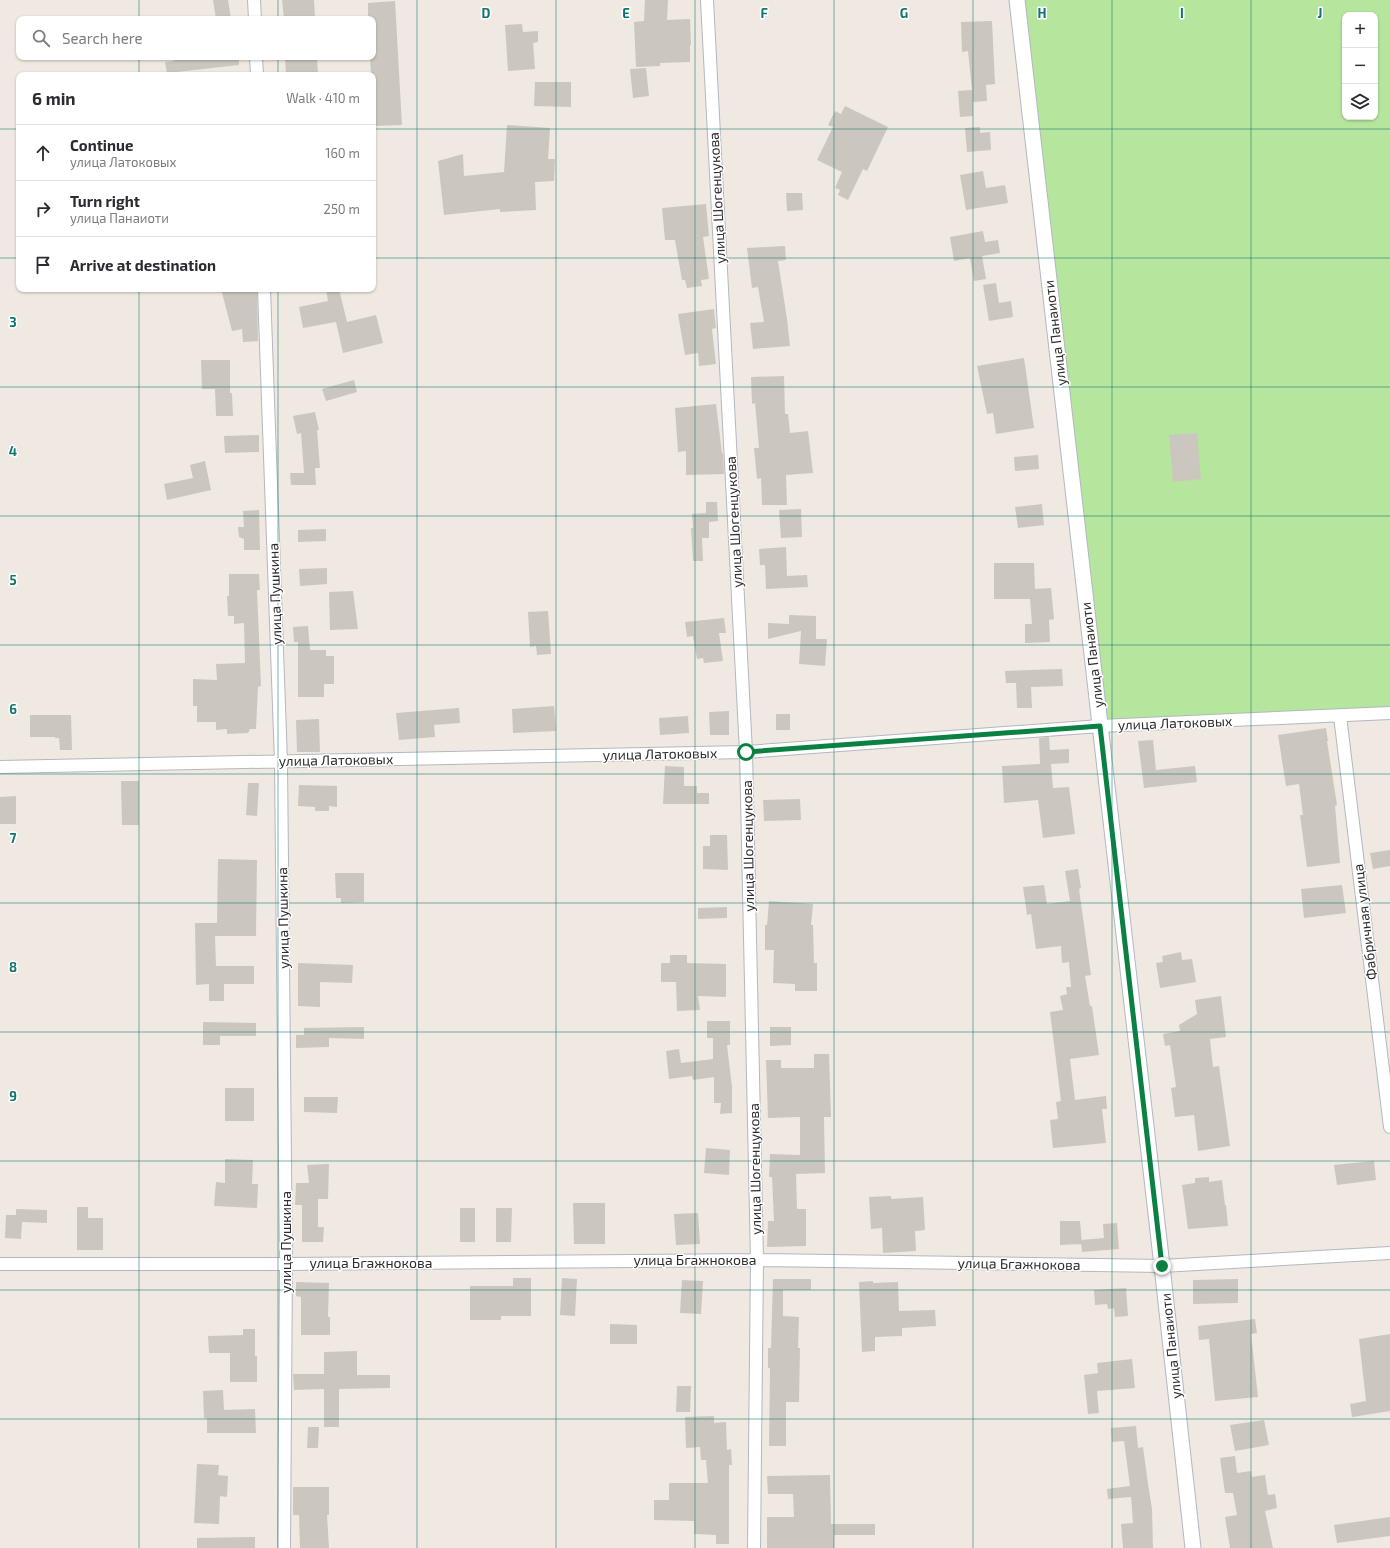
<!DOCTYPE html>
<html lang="en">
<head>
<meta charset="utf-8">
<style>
  :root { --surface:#fff; --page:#f2f2f3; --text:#2b2b33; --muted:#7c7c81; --line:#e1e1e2 }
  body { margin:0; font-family:"Exo 2",sans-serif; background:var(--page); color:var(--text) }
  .controls { position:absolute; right:12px; top:12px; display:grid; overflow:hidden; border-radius:8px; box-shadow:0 1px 3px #0004 }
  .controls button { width:36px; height:36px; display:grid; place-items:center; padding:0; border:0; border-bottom:1px solid var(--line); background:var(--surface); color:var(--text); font:20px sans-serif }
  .stop { position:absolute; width:12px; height:12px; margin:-9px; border:3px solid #0b8043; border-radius:50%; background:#fff }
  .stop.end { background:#0b8043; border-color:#fff; box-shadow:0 1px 4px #0008 }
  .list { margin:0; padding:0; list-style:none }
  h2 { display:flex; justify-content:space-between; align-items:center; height:52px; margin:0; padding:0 16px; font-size:17px }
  h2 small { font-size:13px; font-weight:400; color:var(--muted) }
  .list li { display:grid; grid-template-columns:26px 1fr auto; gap:12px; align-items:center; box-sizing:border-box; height:56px; padding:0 16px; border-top:1px solid var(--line) }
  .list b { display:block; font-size:15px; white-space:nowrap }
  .list p { margin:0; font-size:13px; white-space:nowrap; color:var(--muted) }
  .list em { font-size:13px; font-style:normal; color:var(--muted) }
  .icon { flex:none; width:22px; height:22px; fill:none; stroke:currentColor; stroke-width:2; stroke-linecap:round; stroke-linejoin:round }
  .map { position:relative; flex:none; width:1390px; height:1548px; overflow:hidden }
  .search { position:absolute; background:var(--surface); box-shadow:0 1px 3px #0004; left:16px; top:16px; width:360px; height:44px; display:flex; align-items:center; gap:10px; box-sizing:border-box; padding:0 14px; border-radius:8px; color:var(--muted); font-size:15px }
  .panel { position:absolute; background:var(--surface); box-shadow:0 1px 3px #0004; left:16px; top:72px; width:360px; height:220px; border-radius:8px }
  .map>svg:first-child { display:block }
</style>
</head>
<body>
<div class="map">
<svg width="1390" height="1548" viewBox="0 0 1390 1548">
  <rect width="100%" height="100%" fill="#efe9e1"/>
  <!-- green -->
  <path fill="#b6e59e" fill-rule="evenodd" d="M1017,0H1390V713L1100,726ZM1345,15H1375V117H1345Z"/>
  <!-- building -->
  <path fill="#cbc7bf" d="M213,0H228L231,19H216Z
    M282,0H314L315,19H284Z
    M645,0H668L667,20L690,19L691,45H690V62L660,63V66L636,67L634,22L644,21Z
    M395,1L402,125L374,126L373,75H371L370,57H373V19H368V3Z
    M992,21L995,84L986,85L987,101L973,102V116L960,117L958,91L972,90L968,51L962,52L961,22Z
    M522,24L523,32L538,31V42L533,43L535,69L508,71L505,25Z
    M174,57H239V65L167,73L165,62L174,61Z
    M285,57H317L318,75H286Z
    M646,68L649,96L633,98L630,69Z
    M535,82H571V107L534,106Z
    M845,106L888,127L867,171L863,169L848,200L838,195L840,190L835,188L842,172L817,160L833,127L828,125L835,111L841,114Z
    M507,125L550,128L548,159H555L554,181L535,182L536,210L500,212V209L444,215L438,161L463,154L464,176L504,172Z
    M980,127V133L990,132L991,150L967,152L965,128Z
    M983,171L986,188L1005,185L1008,203L966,210L960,175Z
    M786,193H802L803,210L787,211Z
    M706,204L709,236L703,237L709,279L701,280L702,286L687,288L685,280H682L675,240H665L662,208Z
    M983,231L985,242L998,240L1000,253L982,256L986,279L974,281L970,258L954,261L950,237Z
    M785,246L786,260L778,261L787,319L790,346L753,349L750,323L764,322L758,287L752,288L747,248Z
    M996,283L999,303L1011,301L1013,317L989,321L983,285Z
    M221,289H257L258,341L243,342L242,329L232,331Z
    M326,289H339L347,322L376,315L383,343L343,353L336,322L303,328L299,307L328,301Z
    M714,309L716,328L712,329L716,364L699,366L698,353L685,355L678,314Z
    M1024,358L1034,428L996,434L993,413L987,414L977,366Z
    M201,360H230V393H232L233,416H216L215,389H202Z
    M784,376L785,414H788L790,433L808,431L813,473L786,475L787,505H762L761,478L757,479L754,448H759L755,403L752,404L751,377Z
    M354,380L357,392L326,401L322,389Z
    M716,404L722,453H723L724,474L686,475V451L678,452L675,408Z
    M315,412L319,430H317L320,468H315L316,485H291L290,473H304L301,433L297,434L293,416Z
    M1197,433L1201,479L1173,482L1169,435Z
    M259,435V452L225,453L224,436Z
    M1038,455L1039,469L1015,471L1014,457Z
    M205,461L211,490L167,500L164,484L193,478L190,465Z
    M706,502H717L718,521L709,522V538H702L703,561H693L691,528H693L692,514L706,513Z
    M1042,504L1044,525L1018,528L1015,507Z
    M801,509L802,537L781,538L779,510Z
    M259,510L260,550H244V539L239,537L238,527H244L243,511Z
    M326,529V541L298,542V530Z
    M786,547L787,576L807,575L808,587L766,589L765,565H760L759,549Z
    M994,563H1034L1035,589L1051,588L1054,619L1049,620L1050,642L1025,643V624H1032L1030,599H994Z
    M327,568V584L300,586L299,569Z
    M229,574H259L260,590H257L261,686L258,687L256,729H250L248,733L227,734V729L216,730V722H197V706H193V679L217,680L216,664L245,663L244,623L234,624V616H228L227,596H229Z
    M353,591L358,629L330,630L329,592Z
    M548,611L551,654L537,655L536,646L530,647L528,612Z
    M789,615L816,616V639H827L825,666L799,664L801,631L768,639V623L789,624Z
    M724,618L726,633H719L723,661L704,663L703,658L697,659L693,636L687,637L685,622Z
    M308,626L310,650H326V656H334V684H324V697H298V642H294L293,627Z
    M1062,669L1063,686L1031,687L1032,708H1017L1016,683H1006L1005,671Z
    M554,706L556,731L513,733L512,709Z
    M459,708L460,723L434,725L435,737L399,740L396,713Z
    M729,711V735H710L709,712Z
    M776,714H790V730H776Z
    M30,715H71L72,750H60L59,738H55V737H30Z
    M688,716L689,733L660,735L659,718Z
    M319,719L320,752H297L296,720Z
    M1326,728L1328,741H1327L1337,805L1335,806L1340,863L1307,867L1300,815H1303L1299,784L1286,786L1278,735Z
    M1049,737L1050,750L1069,749V763L1051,764L1053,788L1069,787L1075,834L1043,838L1038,800L1004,803L1002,766L1040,764L1039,738Z
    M1153,740L1156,770L1195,766L1197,782L1144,788L1138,741Z
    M665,766L684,767V786H697V793H709V804H663Z
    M121,781H139V825H122Z
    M248,783H259L257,816L246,815Z
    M299,785L337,786V807L329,806V811H315V807L298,806Z
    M16,796V824H0V797Z
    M800,799L801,820L764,821L763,800Z
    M710,835H727L728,870L703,869V846H710Z
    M1390,850V866L1373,869L1370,853Z
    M218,859L257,860L256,936H215L216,966H254V984H224V1001H209V984L196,985L195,923H217Z
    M1078,869L1081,888L1079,889L1091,975L1085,976L1090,1006H1092L1099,1055L1070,1059L1075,1100L1106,1096L1107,1109H1102L1106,1143L1053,1148L1050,1120L1058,1119L1056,1102L1061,1101L1050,1012L1063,1010L1060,996L1067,994L1066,987H1071L1069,962L1062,963L1061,946L1036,949L1031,914L1027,915L1023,887L1044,885L1047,904L1070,901L1065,871Z
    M335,873H364V902L341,903V898H336Z
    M1342,885L1346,913L1304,918L1301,889Z
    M769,901L813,904L811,925H813L814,963H817V991H795V984L773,983L774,950H765V925H767Z
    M727,907V918L698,919V908Z
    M1181,952L1182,960L1192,959L1196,982L1160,988L1156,963L1163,962L1162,956Z
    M670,955H687V963L726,964V997L698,996L700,1010L677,1011L676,982H661V963H670Z
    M298,963L353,965L352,983L320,982V1007L298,1006Z
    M1221,996L1226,1037L1210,1039L1213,1067L1219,1066L1230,1146L1198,1151L1194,1115L1175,1117L1171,1088L1176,1087L1170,1045L1165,1046L1163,1034L1180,1031L1179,1025L1197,1014L1195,1000Z
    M707,1021H730V1045H727L732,1087V1113L720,1114L721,1103H714V1077L693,1080L692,1076L669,1079L666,1051L679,1049L681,1063L713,1059V1038H707Z
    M203,1022L256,1023V1036H220V1045H203Z
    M364,1027V1039L329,1038V1047L296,1048V1035H304V1028Z
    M770,1027H791V1045L770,1046Z
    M814,1054H829L831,1117H824L825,1173L796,1174L797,1209H806V1246L767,1247L768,1221H774L772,1177H769L770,1154L800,1155V1117L768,1118L766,1060H781V1068H814Z
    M225,1088H254V1121H225Z
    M304,1097H338L337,1113L304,1112Z
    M706,1148L730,1150L729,1175L704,1173Z
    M225,1159L253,1160L252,1184H258L257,1208L214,1206L216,1182L225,1183Z
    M1374,1161L1376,1180L1337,1185L1334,1165Z
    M329,1164L328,1199H318V1227H324L323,1242H302V1205H295L296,1183H309L307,1165Z
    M1209,1177V1182L1222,1180L1225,1205H1226L1228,1226L1188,1229L1182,1185L1195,1183V1178Z
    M891,1196V1199L923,1197L925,1230L915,1231L916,1251L883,1253L882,1228L871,1229L869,1197Z
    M573,1203H605V1244H574Z
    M77,1207H88V1218H103V1250H77Z
    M460,1208H475V1242H460Z
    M496,1208H512L511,1242H496Z
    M16,1209L47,1210V1223L22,1222L21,1239L5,1238L6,1215H16Z
    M698,1213L700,1244L676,1245L674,1214Z
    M1060,1221H1080L1082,1244L1060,1245Z
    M1117,1223L1119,1249L1082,1252L1081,1240L1104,1238L1103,1224Z
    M513,1278H531V1316H501V1320H470V1286H513Z
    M562,1278L577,1279L575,1316L560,1315Z
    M773,1279H811V1290H783V1316L799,1317L798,1348H800L799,1402H786V1446H769L770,1368H768V1348H771Z
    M1238,1279V1303L1193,1304V1280Z
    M682,1280L703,1281L701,1314L680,1313Z
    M873,1281V1283L898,1282L899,1311L935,1310L936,1326L902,1328V1336L875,1337V1351L862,1352L859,1282Z
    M296,1282L329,1283L328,1317H330V1335H301V1297L296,1296Z
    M1126,1288L1128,1316L1115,1317L1114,1308L1108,1309L1107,1304L1095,1305L1094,1290Z
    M1255,1319L1257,1333L1251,1334L1258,1397L1215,1401L1209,1339L1199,1340L1198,1326Z
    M610,1324L637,1325V1344H610Z
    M243,1329H255V1356H257V1382H230V1353H209L208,1336L243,1335Z
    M1390,1334V1411L1352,1417L1350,1404L1366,1401L1359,1339Z
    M357,1351V1375H390V1388L339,1389V1427H324V1389L294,1390L293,1374H324V1352Z
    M1132,1359L1135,1388L1097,1391L1099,1413L1088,1414L1084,1375L1098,1373L1097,1363Z
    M677,1386H691L690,1412H676Z
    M223,1390L224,1410L255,1409L256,1433H207V1418H204L203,1391Z
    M714,1416V1423L726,1422L727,1450L731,1449L732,1465H729V1544H716V1535L694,1534V1521L654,1520V1500H669V1483H708L706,1460H701L700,1447L686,1448L685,1417Z
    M1264,1420L1269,1445L1235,1451L1230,1425Z
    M1136,1426L1138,1448L1143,1447L1148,1484L1152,1509L1153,1548H1123L1121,1524L1133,1523L1131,1497L1108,1499L1107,1489L1130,1486L1124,1441L1112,1442L1111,1428Z
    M308,1427H319L318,1448H307Z
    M1235,1456L1237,1473L1251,1471L1252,1477L1265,1475L1268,1495L1275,1494L1277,1508L1265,1511L1273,1548H1230L1225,1517L1237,1515L1233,1493H1225L1220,1458Z
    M197,1464L219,1465L218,1475L228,1476L227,1497L220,1496L219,1524L194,1523Z
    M830,1475L831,1524H875V1535H834V1548H767V1517H794L793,1494H768L767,1476Z
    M293,1487H329V1515H327L329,1548H300L299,1515H293Z
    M1390,1517V1536L1337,1543L1334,1525Z
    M255,1537V1548H197V1538Z"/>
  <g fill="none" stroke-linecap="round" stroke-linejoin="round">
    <defs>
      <path id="minor" d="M254,0L255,19
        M707,0L746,752L757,1260L754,1548
        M256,57L257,75
        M264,289L281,762L286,1264L284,1548
        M1340,716L1390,1127
        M0,767L746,752L1100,726L1390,713
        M0,1264H286L757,1260L1162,1266L1390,1253"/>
      <path id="tertiary" d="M1017,0L1162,1266L1193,1548"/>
    </defs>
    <!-- minor casing -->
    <use href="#minor" stroke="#b4b7c1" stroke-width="14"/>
    <!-- tertiary casing -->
    <use href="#tertiary" stroke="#b4b7c1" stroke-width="17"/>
    <!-- minor -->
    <use href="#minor" stroke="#fff" stroke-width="12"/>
    <!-- tertiary -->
    <use href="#tertiary" stroke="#fff" stroke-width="15"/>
  </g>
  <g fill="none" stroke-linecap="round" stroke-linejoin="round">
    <!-- route -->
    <path stroke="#0b8043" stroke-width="5" d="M746,752L1100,726L1162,1266"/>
  </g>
  <!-- grid -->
  <path fill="none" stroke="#0f766e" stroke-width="1" stroke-opacity="0.55" d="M139,0V19M278,0V19M417,0V1548M556,0V1548M695,0V1548M834,0V1548M973,0V1548M1112,0V1548M1251,0V1548M139,57V75M278,57V75M0,129H19M373,129H1390M0,258H19M373,258H1390M139,289V1548M278,289V1548M0,387H1390M0,516H1390M0,645H1390M0,774H1390M0,903H1390M0,1032H1390M0,1161H1390M0,1290H1390M0,1419H1390"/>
  <g text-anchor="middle" stroke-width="3" stroke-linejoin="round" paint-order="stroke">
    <!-- street labels -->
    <g font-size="14" fill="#2e2e2e" stroke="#fff">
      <text transform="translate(717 198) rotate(-93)" y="5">улица Шогенцукова</text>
      <text transform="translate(1055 333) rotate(-97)" y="5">улица Панаиоти</text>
      <text transform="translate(734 522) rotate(-93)" y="5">улица Шогенцукова</text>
      <text transform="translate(275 594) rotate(-92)" y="5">улица Пушкина</text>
      <text transform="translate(1092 655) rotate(-97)" y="5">улица Панаиоти</text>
      <text transform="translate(1175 723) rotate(-2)" y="5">улица Латоковых</text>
      <text transform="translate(660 754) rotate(-1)" y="5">улица Латоковых</text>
      <text transform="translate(336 760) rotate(-1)" y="5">улица Латоковых</text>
      <text transform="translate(748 846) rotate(-91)" y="5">улица Шогенцукова</text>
      <text transform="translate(283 918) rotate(-91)" y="5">улица Пушкина</text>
      <text transform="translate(1365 922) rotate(-97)" y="5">Фабричная улица</text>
      <text transform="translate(755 1169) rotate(-91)" y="5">улица Шогенцукова</text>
      <text transform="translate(286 1242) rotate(-90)" y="5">улица Пушкина</text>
      <text x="695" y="1265">улица Бгажнокова</text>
      <text x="371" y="1268">улица Бгажнокова</text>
      <text transform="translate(1019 1264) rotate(1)" y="5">улица Бгажнокова</text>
      <text transform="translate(1171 1346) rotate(-96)" y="5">улица Панаиоти</text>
    </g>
  </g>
  <g font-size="13" text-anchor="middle" font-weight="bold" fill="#0f766e" stroke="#fff" stroke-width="3" stroke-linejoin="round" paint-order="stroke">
    <text x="486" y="18">D</text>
    <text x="626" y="18">E</text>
    <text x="764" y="18">F</text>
    <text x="904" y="18">G</text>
    <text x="1042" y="18">H</text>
    <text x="1182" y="18">I</text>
    <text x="1320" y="18">J</text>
    <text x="13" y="327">3</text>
    <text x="13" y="456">4</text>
    <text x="13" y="585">5</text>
    <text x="13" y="714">6</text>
    <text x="13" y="843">7</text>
    <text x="13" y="972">8</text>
    <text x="13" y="1101">9</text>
  </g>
</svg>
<div class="controls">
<button>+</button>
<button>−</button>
<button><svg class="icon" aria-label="layers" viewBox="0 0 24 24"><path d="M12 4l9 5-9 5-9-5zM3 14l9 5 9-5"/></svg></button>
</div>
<div class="stop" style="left:746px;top:752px"></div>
<div class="stop end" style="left:1162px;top:1266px"></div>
<div class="search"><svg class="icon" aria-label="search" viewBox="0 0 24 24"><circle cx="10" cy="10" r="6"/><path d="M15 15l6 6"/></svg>Search here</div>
<section class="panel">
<h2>6 min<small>Walk · 410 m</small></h2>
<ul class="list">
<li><svg class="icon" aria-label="ahead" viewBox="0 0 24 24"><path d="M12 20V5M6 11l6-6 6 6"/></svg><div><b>Continue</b><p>улица Латоковых</p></div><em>160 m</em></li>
<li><svg class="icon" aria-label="right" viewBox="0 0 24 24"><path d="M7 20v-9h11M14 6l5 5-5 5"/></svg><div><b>Turn right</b><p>улица Панаиоти</p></div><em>250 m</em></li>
<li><svg class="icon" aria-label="arrive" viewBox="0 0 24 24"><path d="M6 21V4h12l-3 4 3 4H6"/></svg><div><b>Arrive at destination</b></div></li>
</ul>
</section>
</div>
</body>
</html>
